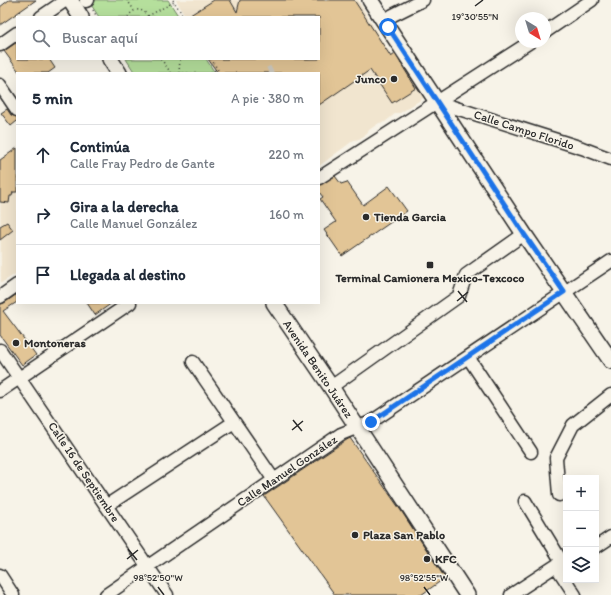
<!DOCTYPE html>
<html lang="es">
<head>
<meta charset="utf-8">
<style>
  :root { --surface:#fff; --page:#f6f6f7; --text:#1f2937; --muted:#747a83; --line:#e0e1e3 }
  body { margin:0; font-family:Itim,sans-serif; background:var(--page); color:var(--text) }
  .controls { position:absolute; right:12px; bottom:12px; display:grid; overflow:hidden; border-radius:0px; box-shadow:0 4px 16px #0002 }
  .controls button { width:36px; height:36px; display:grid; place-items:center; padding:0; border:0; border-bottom:1px solid var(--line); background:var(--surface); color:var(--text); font:20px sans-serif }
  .compass { position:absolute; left:515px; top:12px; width:36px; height:36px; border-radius:50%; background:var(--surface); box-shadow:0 4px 16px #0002; rotate:142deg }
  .stop { position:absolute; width:12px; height:12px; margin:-9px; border:3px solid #1a73e8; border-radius:50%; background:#fff }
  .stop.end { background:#1a73e8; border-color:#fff; box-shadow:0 1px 4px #0008 }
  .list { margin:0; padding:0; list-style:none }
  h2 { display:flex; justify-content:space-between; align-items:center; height:52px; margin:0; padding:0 16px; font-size:17px }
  h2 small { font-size:13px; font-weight:400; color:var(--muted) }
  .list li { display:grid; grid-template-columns:26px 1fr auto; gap:12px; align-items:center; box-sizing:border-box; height:60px; padding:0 16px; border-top:1px solid var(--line) }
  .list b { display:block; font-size:15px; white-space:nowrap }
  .list p { margin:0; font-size:13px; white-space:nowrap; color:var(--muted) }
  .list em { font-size:13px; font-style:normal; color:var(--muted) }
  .icon { flex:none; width:22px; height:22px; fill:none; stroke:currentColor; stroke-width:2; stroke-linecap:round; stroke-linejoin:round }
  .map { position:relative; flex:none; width:611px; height:595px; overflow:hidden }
  .search { position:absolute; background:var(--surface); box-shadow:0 4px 16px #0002; left:16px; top:16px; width:304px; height:44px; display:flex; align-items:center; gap:10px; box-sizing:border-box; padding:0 14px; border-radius:0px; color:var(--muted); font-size:15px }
  .panel { position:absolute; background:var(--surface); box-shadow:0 4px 16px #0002; left:16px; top:72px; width:304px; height:232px; border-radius:0px }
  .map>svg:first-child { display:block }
</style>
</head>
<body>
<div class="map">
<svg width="611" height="595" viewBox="0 0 611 595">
  <rect width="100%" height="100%" fill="#f7f3e8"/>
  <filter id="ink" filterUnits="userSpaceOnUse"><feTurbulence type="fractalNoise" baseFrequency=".025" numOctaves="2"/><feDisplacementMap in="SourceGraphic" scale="8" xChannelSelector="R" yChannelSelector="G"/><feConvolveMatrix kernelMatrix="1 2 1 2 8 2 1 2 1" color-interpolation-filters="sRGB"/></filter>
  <g filter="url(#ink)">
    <!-- built -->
    <path fill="#f1e5cf" d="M176,0H358L386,47L403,67L425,97L400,113H396L385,122L379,123L369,130L367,134L359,139L354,140L319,166V17H186Z
      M17,148V273L1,283L0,160Z"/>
    <!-- green -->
    <path fill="#b5df9c" stroke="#708564" d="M88,0H168L179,17H99Z
      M126,59H206L215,73H135Z"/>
    <!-- building -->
    <path fill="#e2c596" stroke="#2b2b2b" d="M9,0H36L0,25V7Z
      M214,0H230L237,12L240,0H354L391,57L395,54L416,88L392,103L370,70L319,105V73H218L208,59H319V17H187Z
      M17,42V59H49L55,68L48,73H20L4,51Z
      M7,109L11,115L17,117V121L11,126L1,113Z
      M17,148V192H13L12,196H10L9,203L0,202V160Z
      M335,176L341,184L347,182L363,205L389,186L407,211L342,256L324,230L336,222L320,199L323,197L319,192V185Z
      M7,222L13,230L0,240V226Z
      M17,294V302L3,311L36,355L22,365L0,335V304L4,303Z
      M87,303H112L95,315Z
      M350,438L402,512L445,578L421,595H335L264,496L345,441Z"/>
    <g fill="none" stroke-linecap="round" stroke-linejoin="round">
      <!-- minor-tunnel -->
      <path stroke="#cecbc2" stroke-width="12" stroke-dasharray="12 6" stroke-linecap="butt" d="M269,73L273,71"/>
      <defs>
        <path id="minor" d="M86,1L88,0
          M41,17L66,0
          M384,21L393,15L423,0
          M545,32L592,0
          M0,45L17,33
          M0,85L17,110
          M437,102L582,148L611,159
          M319,178L530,42
          M0,297L17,285
          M0,350L167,595
          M468,357L531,452
          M193,362L274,480
          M331,387L459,296L466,275L524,234
          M0,391L130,303
          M559,495L556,458L573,425L611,395
          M525,501L562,562
          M106,506L234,422
          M596,547L611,537
          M556,566L575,595
          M0,575L13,595
          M106,595L341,434L371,422L611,261
          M511,595L566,559"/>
        <path id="major" d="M70,0L81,17
          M370,0L524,234L611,361
          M110,59L119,73
          M274,303L331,387L467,595"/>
      </defs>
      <!-- minor casing -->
      <use href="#minor" stroke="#2b2b2b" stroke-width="15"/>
      <!-- major casing -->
      <use href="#major" stroke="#2b2b2b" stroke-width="18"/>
      <!-- path -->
      <path stroke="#2b2b2b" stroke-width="1.5" stroke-dasharray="1 3" stroke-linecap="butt" d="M127,0L134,10
        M173,0L184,17
        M93,10L97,17
        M148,16L174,2
        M128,17C133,8 143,7 148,17
        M161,59L171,73
        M211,59L220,73
        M179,73L180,59
        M179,73H189
        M211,73L217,69"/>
      <!-- minor -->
      <use href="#minor" stroke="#f7f3e8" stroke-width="12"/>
      <!-- major -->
      <use href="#major" stroke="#f7f3e8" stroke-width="15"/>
    </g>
  </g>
  <g fill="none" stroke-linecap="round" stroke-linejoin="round" filter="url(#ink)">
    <!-- route -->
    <path stroke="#1a73e8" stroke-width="5" d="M371,422L564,292L524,234L388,27"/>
  </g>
  <!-- ticks -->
  <path fill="none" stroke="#2b2b2b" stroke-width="1.5" d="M475,6L483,0M458,291L467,302M457,301L468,292M293,420L302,431M292,430L303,421M128,549L137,560M127,559L138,550M158,587L164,595M424,587L430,595"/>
  <!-- markers -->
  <g fill="#2b2b2b" stroke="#f7f3e8" stroke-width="1.5">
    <circle cx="394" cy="79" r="4"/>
    <circle cx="366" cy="217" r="4"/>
    <rect x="426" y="261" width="8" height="8" rx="2"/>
    <circle cx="16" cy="343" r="4"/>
    <circle cx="355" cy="535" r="4"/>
    <circle cx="427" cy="559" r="4"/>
  </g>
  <g text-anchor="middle" stroke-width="3" stroke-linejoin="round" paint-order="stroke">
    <!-- poi labels -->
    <g font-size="12" font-weight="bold" fill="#2b2b2b" stroke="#f7f3e8" text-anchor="start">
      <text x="386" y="83" text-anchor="end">Junco</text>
      <text x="374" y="221">Tienda Garcia</text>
      <text x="430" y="282" text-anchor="middle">Terminal Camionera Mexico-Texcoco</text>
      <text x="24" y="347">Montoneras</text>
      <text x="363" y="539">Plaza San Pablo</text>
      <text x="435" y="563">KFC</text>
    </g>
    <!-- street labels -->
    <g font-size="12" fill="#2b2b2b" stroke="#f7f3e8">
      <text transform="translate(524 130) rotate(18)" y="4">Calle Campo Florido</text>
      <text transform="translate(318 369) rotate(56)" y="4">Avenida Benito Juárez</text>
      <text transform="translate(287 471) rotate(-34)" y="4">Calle Manuel González</text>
      <text transform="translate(84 472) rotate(56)" y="4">Calle 16 de Septiembre</text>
    </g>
  </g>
  <g font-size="10" text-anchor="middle" fill="#2b2b2b" stroke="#f7f3e8" stroke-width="3" stroke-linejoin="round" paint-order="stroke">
    <text x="475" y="20">19°30'55"N</text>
    <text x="158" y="581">98°52'50"W</text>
    <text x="424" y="581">98°52'55"W</text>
  </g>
</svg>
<div class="controls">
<button>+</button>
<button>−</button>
<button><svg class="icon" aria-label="layers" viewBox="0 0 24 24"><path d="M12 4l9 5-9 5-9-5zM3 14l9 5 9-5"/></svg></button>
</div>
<svg class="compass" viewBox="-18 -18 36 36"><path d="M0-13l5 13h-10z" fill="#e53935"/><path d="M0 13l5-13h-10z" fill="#747a83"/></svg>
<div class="stop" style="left:388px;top:27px"></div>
<div class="stop end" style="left:371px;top:422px"></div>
<div class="search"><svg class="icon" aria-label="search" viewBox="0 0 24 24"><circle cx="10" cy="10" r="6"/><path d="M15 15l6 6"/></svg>Buscar aquí</div>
<section class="panel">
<h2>5 min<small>A pie · 380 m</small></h2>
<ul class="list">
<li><svg class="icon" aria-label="ahead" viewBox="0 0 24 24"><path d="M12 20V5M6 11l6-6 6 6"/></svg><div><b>Continúa</b><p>Calle Fray Pedro de Gante</p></div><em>220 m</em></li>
<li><svg class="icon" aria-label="right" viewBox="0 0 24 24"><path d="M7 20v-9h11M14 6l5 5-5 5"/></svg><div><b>Gira a la derecha</b><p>Calle Manuel González</p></div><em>160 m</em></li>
<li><svg class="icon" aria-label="arrive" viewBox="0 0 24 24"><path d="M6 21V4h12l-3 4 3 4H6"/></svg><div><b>Llegada al destino</b></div></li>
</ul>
</section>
</div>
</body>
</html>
